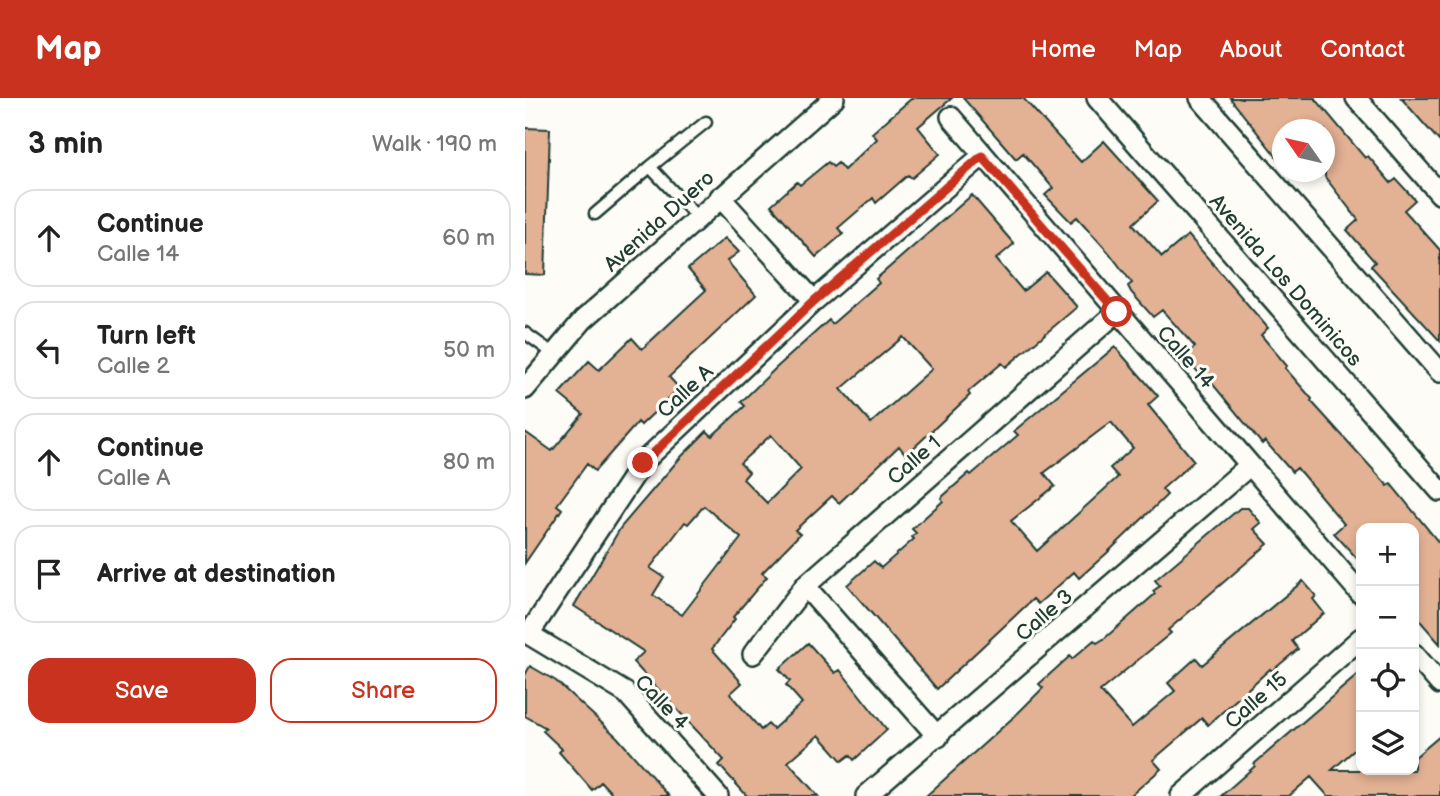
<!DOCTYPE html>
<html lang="en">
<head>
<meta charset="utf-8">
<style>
  :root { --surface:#fff; --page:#f2f2f2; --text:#222; --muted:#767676; --line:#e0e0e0; --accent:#c8321e }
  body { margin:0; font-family:"Balsamiq Sans",sans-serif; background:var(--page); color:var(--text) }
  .controls { position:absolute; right:21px; bottom:21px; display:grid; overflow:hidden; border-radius:14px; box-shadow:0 4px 10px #0003 }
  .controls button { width:63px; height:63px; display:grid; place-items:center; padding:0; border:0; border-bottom:2px solid var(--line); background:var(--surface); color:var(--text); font:35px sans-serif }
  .compass { position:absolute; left:747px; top:21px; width:63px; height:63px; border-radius:50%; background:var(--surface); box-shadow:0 4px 10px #0003; rotate:304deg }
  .stop { position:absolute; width:21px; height:21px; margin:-16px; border:5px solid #c8321e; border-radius:50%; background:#fff }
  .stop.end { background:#c8321e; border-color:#fff; box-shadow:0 2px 7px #0008 }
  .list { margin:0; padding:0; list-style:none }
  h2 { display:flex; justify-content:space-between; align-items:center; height:91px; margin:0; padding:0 28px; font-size:30px }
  h2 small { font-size:23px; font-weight:400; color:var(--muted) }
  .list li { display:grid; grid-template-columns:46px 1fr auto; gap:21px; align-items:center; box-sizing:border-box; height:98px; margin:0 14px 14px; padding:0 14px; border:2px solid var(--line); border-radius:21px }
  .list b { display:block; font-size:26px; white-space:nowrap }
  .list p { margin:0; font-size:23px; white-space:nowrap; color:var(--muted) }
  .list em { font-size:23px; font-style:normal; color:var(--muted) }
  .actions { display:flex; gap:14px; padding:21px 28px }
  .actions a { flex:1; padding:16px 0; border:2px solid var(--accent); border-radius:21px; text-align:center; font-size:24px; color:var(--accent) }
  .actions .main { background:var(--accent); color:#fff }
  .icon { flex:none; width:38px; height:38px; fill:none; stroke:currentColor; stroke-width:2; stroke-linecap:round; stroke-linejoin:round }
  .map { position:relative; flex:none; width:915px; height:698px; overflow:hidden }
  header { display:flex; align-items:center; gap:42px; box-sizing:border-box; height:98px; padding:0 35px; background:var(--accent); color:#fff }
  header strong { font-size:33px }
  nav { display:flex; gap:38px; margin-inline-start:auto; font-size:24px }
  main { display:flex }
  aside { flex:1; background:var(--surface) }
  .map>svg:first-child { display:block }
</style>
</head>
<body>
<header>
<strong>Map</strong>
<nav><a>Home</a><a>Map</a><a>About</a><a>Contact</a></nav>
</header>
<main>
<aside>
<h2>3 min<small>Walk · 190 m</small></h2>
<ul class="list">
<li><svg class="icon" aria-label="ahead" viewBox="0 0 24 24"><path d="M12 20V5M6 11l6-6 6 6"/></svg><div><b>Continue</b><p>Calle 14</p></div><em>60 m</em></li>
<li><svg class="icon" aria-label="left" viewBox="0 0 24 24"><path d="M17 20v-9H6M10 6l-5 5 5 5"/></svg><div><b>Turn left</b><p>Calle 2</p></div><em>50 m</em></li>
<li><svg class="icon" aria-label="ahead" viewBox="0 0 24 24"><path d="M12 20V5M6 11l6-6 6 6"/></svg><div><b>Continue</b><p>Calle A</p></div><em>80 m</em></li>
<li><svg class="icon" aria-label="arrive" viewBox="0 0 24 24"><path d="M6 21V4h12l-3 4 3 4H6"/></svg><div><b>Arrive at destination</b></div></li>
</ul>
<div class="actions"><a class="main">Save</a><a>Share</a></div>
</aside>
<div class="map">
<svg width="915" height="698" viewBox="0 0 915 698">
  <rect width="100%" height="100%" fill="#fdfcf7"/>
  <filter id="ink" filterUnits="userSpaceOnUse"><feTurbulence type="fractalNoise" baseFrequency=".0143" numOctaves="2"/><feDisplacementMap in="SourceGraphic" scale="14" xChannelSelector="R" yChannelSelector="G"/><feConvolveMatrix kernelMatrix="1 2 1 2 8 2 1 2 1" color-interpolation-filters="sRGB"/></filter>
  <g filter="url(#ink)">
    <!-- building -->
    <path fill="#e3b194" stroke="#1f3d34" stroke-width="2" fill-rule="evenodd" d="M387,0H427L393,29L415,56L387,80L383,77L351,105L348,100L313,130L318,136L291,159L246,107L272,84L275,87L303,64L308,69L313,65L319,72L352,41L347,35Z
      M438,0H498L556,64L579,43L633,103L608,126L637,159L663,137L743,230L736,237L762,268L760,270L787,301L786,303L863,388L866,386L915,446V546L889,516V430H836V465L809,435L819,426L772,370L767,374L740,343L737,346L677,273L674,275L659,259L670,249L637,212L628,219L606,194L603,188L607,185L585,156L552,119L546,124L520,97L528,90L498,55L491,61Z
      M705,0H790L840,60L843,58L866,85L871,81L890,102L879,112L915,152V243L846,168L850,164L822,132L833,122L800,79V32H758V67Z
      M876,0H915V44Z
      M0,30L25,31L20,177L0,176Z
      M447,97L489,146L471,161L498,193L521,174L552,209L481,269L477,265L443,294L445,297L381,357L374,348L314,405L307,398L270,432L275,436L237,475L242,479L208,519L210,521L187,551L217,585L205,596L236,632L243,626L248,631L277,605L261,587L265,583L254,571L283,545L310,575L315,572L362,632L329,662L325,657L317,663L294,637L263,664L293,698H222L194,667L199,662L108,564L119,554L49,508L96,429L155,360L182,333L187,338L220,308L216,304L251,270L304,222L307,226L354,185L351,181ZM378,239L407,271L346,325L316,291ZM246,337L276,371L242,405L218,381L224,374L215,365ZM179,408L216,440L157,517L128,497L139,479L125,470L160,424L163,426Z
      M200,140L214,154L202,163L231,197L144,279L154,290L139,305L116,327L113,324L70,373L62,366L32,407L37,411L0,465V334L27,353L58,316L34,296L64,263L74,272L107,240L117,251L181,192L163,171Z
      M590,249L633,298L623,307L669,363L637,391L642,397L582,455L554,480L549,474L513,506L508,501L412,591L322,487L349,463L356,470L389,441L387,439L391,435L387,431L418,403L416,400L444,375L446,377L493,337L489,333ZM586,324L608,350L585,370L593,379L512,453L486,423L530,388L519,375Z
      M715,410H723L736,425L729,431L743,446L643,532L646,535L575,593L607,629L650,593L643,585L671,560L677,567L778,483L791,498L788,501L799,515L767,543L773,551L747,573L745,571L683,627L677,620L628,662L636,671L605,698H401L492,616L518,590L514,586L545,558L547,561L569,542L572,545L580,540L630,496L628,493L635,488L630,482Z
      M5,568L31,583L92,639L144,698H89L76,684L67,692L34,654L37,651L18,633L21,630L0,618V577Z
      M836,574V646L807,672H889V660L915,638V698H803L786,679L764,698H696L730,668L729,666Z"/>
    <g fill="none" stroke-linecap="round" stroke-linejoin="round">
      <defs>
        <path id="lane" d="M125,69L181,24
          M70,116L125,69L172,119
          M0,235L29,256"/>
        <path id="street" d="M572,0L915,393
          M675,0L915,274
          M831,0L915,96
          M426,19L836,496
          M195,99L289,203
          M0,291L58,222L309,0
          M280,488L413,639
          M0,534L101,595L193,698
          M4,536L118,364L289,203L457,58
          M228,556L280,488L592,214
          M889,556L915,586
          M341,698L724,368
          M656,698L836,540"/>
      </defs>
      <!-- lane casing -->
      <use href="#lane" stroke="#1f3d34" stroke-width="15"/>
      <!-- street casing -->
      <use href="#street" stroke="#1f3d34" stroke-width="24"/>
      <!-- lane -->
      <use href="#lane" stroke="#fdfcf7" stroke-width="10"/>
      <!-- street -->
      <use href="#street" stroke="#fdfcf7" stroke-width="19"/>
    </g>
  </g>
  <g fill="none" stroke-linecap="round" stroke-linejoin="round" filter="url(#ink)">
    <!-- route -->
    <path stroke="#c8321e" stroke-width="9" d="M118,365L289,203L457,58L592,214"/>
  </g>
  <g text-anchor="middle" stroke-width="6" stroke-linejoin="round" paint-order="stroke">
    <!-- street labels -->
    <g font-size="21" fill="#1f3d34" stroke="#fdfcf7">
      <text transform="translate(134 123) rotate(-42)" y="7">Avenida Duero</text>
      <text transform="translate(761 182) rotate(49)" y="7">Avenida Los Dominicos</text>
      <text transform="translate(661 259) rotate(49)" y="7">Calle 14</text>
      <text transform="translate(160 293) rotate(-43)" y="7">Calle A</text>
      <text transform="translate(389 362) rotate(-41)" y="7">Calle 1</text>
      <text transform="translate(519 517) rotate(-41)" y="7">Calle 3</text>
      <text transform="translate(731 602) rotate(-41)" y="7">Calle 15</text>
      <text transform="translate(137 604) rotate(46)" y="7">Calle 4</text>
    </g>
  </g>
</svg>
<div class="controls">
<button>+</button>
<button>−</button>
<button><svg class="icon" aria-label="locate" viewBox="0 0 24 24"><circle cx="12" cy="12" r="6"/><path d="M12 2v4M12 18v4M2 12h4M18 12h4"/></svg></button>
<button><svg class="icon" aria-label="layers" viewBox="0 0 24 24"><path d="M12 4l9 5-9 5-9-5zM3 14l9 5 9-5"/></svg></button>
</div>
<svg class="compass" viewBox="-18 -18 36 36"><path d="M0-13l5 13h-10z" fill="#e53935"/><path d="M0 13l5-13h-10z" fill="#767676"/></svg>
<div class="stop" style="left:592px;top:214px"></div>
<div class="stop end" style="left:118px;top:365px"></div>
</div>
</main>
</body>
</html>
